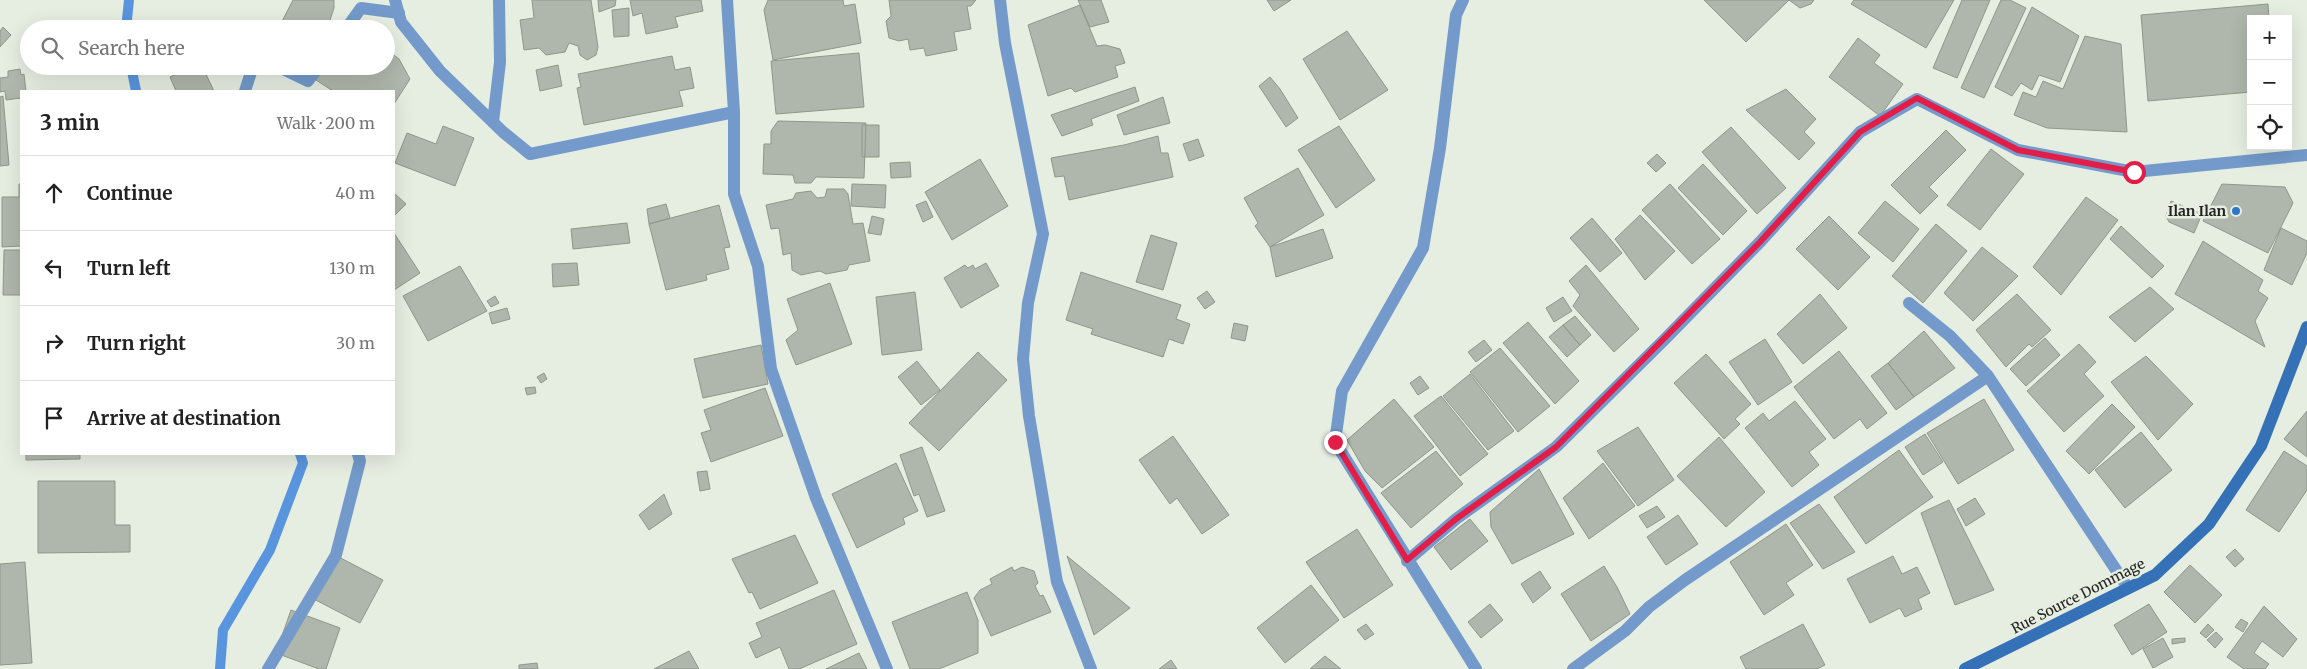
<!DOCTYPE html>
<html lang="en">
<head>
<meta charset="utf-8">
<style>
  :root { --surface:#fff; --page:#f6f6f6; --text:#222; --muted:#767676; --line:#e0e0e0 }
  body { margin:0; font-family:Merriweather,serif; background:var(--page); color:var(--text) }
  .controls { position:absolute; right:15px; top:15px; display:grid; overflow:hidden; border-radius:0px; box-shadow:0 5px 20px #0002 }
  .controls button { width:45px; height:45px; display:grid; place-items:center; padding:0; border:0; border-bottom:1px solid var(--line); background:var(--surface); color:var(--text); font:25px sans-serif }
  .stop { position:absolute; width:15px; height:15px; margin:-11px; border:4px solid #e11d48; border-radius:50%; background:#fff }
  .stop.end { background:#e11d48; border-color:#fff; box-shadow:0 1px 5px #0008 }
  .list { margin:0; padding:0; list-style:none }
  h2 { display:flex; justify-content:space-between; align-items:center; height:65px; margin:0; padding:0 20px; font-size:21px }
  h2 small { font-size:16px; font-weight:400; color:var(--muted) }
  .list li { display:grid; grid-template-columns:32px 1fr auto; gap:15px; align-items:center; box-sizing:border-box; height:75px; padding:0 20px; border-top:1px solid var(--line) }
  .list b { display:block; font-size:19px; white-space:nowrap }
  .list em { font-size:16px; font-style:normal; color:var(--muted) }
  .icon { flex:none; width:28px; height:28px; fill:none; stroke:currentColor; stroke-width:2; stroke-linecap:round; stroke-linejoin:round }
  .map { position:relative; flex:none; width:2307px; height:669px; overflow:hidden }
  .search { position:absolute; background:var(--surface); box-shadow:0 5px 20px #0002; left:20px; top:20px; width:375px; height:55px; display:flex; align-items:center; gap:12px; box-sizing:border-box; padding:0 18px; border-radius:28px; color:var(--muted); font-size:19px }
  .panel { position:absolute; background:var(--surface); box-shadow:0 5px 20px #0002; left:20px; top:90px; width:375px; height:365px; border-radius:0px }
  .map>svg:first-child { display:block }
</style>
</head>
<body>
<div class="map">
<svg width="2307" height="669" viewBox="0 0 2307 669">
  <rect width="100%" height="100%" fill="#e6ede1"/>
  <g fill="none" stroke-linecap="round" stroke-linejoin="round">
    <!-- stream -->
    <path stroke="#5895de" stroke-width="10" d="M126,29L129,0
      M131,66L136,91
      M220,669L223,630L270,550L303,463L300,454"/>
  </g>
  <!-- building -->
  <path fill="#afb6ab" stroke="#8f968a" d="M293,0H334V8L327,29H278Z
    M532,0H591L598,47L596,55L587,60L580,55L578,46L569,43L565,52L546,55L539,48L524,50L520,20L534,18Z
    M598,0H616L615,6L599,12Z
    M630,0H701L703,11L675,17L678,27L646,34L642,13L633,16Z
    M768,0H843L844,6L855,4L861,43L773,60L764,10Z
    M889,0H976L971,6H967L971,29L954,32L957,50L926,56L924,48L910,50L908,39L899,41L889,38L886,21L891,16Z
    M1078,0H1101L1109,22L1090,27Z
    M1267,0H1291L1274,11Z
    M1704,0H1814L1811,4L1800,8L1789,0L1746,42Z
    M1854,0H1954L1926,48L1851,4Z
    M1962,0H1990L1957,78L1933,68Z
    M2001,0H2010L2026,8L1984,98L1961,88Z
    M2268,4L2269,19H2251V92L2148,101L2141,15Z
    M1080,5L1097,46L1105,45L1120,49L1125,63L1115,66L1118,77L1075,92L1071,88L1048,96L1028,25Z
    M2032,7L2079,36L2060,82L2039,75L2032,90L2021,83L2012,96L1995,87Z
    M629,8V36L614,37L612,10Z
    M3,27L11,35L0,47V31Z
    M1347,31L1388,90L1340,120L1303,59Z
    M2085,36L2121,44L2127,132L2047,128L2014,115L2023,92L2036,97L2043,81L2063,89Z
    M1858,38L1880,55L1874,63L1903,84L1880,116L1829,77Z
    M386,49L399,59L410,79L394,104V91H333L316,80L327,66H386Z
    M859,53L864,107L776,114L771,61Z
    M672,56L675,70L690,67L694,88L679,91L683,106L584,125L577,88L581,87L578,74Z
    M558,65L562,86L540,91L536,70Z
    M193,66H202L214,91H176L170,77Z
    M20,69L21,75L24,74L26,91H21V98L6,100L5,91L0,92V78L8,77V71Z
    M1270,77L1280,89L1298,118L1286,127L1259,86Z
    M1135,87L1139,101L1091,119L1093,125L1062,136L1051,115Z
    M1786,89L1816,119L1804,132L1815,143L1799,160L1746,110Z
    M3,96L9,165L0,166V97Z
    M1163,97L1170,123L1124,135L1117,115Z
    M778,121L866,123L864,178L816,177L811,183H795L793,175L763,174L764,144H771V131Z
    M862,125H879V157H862Z
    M443,126L474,138L455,186L395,163L407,133L436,144Z
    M1339,126L1375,180L1336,208L1298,150Z
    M1731,127L1786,188L1757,214L1702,152Z
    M1946,130L1966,150L1929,187L1938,196L1920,214L1891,185Z
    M1158,136L1161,153H1168L1173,177L1069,200L1064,176L1055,177L1051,158L1124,145Z
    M1198,139L1204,156L1189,161L1183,144Z
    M1991,149L2024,174L1980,230L1947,205Z
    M1657,154L1666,163L1656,172L1647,163Z
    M980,159L1008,206L952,240L925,192Z
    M910,162L911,177L891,178L890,163Z
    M1703,164L1747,211L1723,235L1678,188Z
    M1298,168L1324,215L1270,247L1255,226L1258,223L1244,198Z
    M19,184H21V246L2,247V197H19Z
    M852,184L886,185L885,208L851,206Z
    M1670,184L1720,239L1692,264L1642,210Z
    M2222,184L2285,187L2293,203L2268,253L2203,221Z
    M827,189H844L848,194L853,224L863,223L870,261L849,265L847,270L826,274L820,271L801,275L792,270L791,253L783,255L779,228L771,229L766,205L793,199L796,193L811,191L817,198L825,197Z
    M394,193L406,204L394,216Z
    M2086,197L2118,220L2061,295L2033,267Z
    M926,201L933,217L923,222L916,205Z
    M1885,201L1919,229L1893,262L1858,233Z
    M2171,201L2202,214L2194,233L2169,222L2166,216Z
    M666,204L670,218L649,224L647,209Z
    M719,205L730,247L724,248L729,269L706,275L707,280L666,290L649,224Z
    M1640,215L1675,251L1645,280L1615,239Z
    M872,216L884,219L881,235L868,233Z
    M1829,216L1870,257L1838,290L1796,249Z
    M1592,218L1622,253L1600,272L1570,238Z
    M627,223L630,243L573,249L571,229Z
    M1936,224L1967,251L1923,303L1892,276Z
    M2121,226L2164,266L2152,278L2110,239Z
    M2281,228L2307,241V253L2292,285L2264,270Z
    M1323,229L1333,258L1276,277L1270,247Z
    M394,233L420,273L394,290Z
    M1151,235L1177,243L1163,290L1136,282Z
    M2203,241L2263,280L2258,291L2268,298L2255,321L2265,347L2175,294Z
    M1982,247L2018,276L1973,321L1944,293Z
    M4,250H21V295H3Z
    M577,263L579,285L553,287L552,264Z
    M986,263L999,286L961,308L944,278L965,265L968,268L973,265L975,269Z
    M1586,265L1639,329L1614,352L1573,306L1580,295L1569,281Z
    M460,266L487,311L428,341L403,296Z
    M1081,272L1181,305L1176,319L1190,324L1183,344L1169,339L1163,357L1091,334L1093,329L1066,320Z
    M830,283L852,344L796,365L786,340L798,330L787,299Z
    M2150,287L2174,309L2135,342L2109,317Z
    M1207,291L1215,302L1205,309L1197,298Z
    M915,292L922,350L882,355L876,297Z
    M1820,294L1847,328L1803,364L1777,334Z
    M2017,294L2051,330L2032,347L2029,344L2006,367L1976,330Z
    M495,296L499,303L491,307L487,301Z
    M1563,297L1572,311L1554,322L1546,308Z
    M507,308L510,319L492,324L489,313Z
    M1575,316L1591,335L1580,345L1563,325Z
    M1528,322L1579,381L1555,404L1503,343Z
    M1234,323L1248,326L1245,341L1231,338Z
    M1563,325L1580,345L1567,357L1549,337Z
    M1924,331L1955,368L1914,397L1888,363Z
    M2045,338L2060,355L2026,386L2010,369Z
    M1765,339L1792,382L1758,405L1729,362Z
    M1484,340L1492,350L1476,362L1468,352Z
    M2079,344L2096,362L2084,374L2104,396L2064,432L2027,391Z
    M761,345L768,384L703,398L694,359Z
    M1500,348L1550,406L1518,432L1470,372Z
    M1839,351L1887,413L1867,429L1860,419L1834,439L1794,387Z
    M978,352L1007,380L939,451L909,423Z
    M1706,354L1751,404L1735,419L1740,424L1724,439L1674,383Z
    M2146,356L2193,404L2158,440L2111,382Z
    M917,361L940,390L921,405L898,377Z
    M1888,363L1914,397L1896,410L1871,376Z
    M544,373L547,379L541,383L537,377Z
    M1470,374L1514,431L1488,450L1443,396Z
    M1420,376L1429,388L1418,395L1410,383Z
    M535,387L536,393L527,395L525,388Z
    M765,388L783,436L711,462L701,433L711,430L704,410Z
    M1441,396L1488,454L1460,476L1414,416Z
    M1394,399L1434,447L1382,488L1365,471L1347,440Z
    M1984,399L2014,450L1958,484L1927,433Z
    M1795,401L1826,439L1809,452L1819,465L1792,487L1745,428L1763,413L1769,421Z
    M2112,404L2135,427L2089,474L2066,451Z
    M2307,411V457L2284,439Z
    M1638,427L1674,480L1638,506L1597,451Z
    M2141,432L2172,470L2125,508L2095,470Z
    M1925,434L1943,462L1923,475L1905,447Z
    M1173,436L1229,515L1202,534L1177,498L1170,504L1139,460Z
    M1719,437L1765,492L1726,527L1677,476Z
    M922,447L945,511L927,517L919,494L914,496L900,455Z
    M1899,450L1933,497L1866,544L1834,497Z
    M1436,451L1463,484L1411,528L1381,493Z
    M2284,451L2307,466V490L2279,532L2246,510Z
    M26,454H80V459L26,460Z
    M896,463L918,511L903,518L905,524L857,548L832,494Z
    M1603,463L1635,506L1589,539L1563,498Z
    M1539,469L1574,534L1512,564L1491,527L1490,512Z
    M707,471L710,489L700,491L697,472Z
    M38,481H115V525H130V552L38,553Z
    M664,494L672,514L649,530L639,515Z
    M1975,498L1985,514L1966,526L1957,509Z
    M1949,500L1994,590L1955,605L1921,513Z
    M1819,504L1855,552L1823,569L1790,523Z
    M1657,506L1665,517L1647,528L1639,516Z
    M1678,515L1698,544L1666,565L1647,537Z
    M1470,519L1488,541L1451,570L1434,547Z
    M1786,524L1813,565L1786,583L1794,595L1764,615L1730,562Z
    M1357,529L1393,585L1344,618L1306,562Z
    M795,535L818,583L760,609L752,592L749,593L732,559Z
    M2235,549L2244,559L2235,567L2226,557Z
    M331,553L383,580L360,623L308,596Z
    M1067,556L1130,608L1094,635Z
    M1893,556L1902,574L1917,567L1930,593L1918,599L1922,609L1905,617L1900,608L1870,623L1847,579Z
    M25,562L32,663L0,665V564Z
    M2190,565L2222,595L2195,623L2164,592Z
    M1604,566L1617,587L1630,614L1591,641L1561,594Z
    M1012,567L1014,571L1022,567L1034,571L1038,583L1035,586L1040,596L1043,595L1051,612L991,636L974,598L980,590L992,584L990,579Z
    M1540,571L1551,588L1533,603L1521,584Z
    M1311,585L1339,620L1285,663L1257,628Z
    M834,590L857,644L799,669H789L780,647L756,658L749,643L762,637L756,623Z
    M967,592L978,620V653L939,669H910L892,622Z
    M1490,604L1503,620L1481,638L1468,622Z
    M2149,604L2167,632L2132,655L2114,625Z
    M2264,606L2297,639L2283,657L2262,641L2254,653L2269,664L2265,669H2244L2227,657Z
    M291,610L340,628L326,669H319L276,653Z
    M2241,619L2248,623L2243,632L2235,627Z
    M1366,624L1374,634L1365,640L1357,630Z
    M1803,624L1825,665L1817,669H1746L1740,657Z
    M2208,624L2214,630L2206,638L2200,633Z
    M2216,632L2223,639L2215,648L2207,640Z
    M2163,638L2173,657L2153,668L2143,649Z
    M2185,638V642L2172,644V639Z
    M689,651L699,669H654Z
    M859,653L867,669H826Z
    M1325,656L1341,669H1310Z
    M1171,660L1177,669H1159Z
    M537,663L538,669H519V665Z"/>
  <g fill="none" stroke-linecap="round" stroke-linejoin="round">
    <!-- service -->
    <path stroke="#739aca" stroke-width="12" d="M346,29L361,8L399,13
      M277,66L308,81L319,66
      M245,91L253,66
      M493,122L500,62L499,0"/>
    <!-- minor -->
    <path stroke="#739aca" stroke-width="12" d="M395,0L401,22L440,71L503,132L530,154L734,112
      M727,0L734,112V194L758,266L771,369L816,498L887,669
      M1000,0L1005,43L1043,234L1028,303L1023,359L1029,416L1057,582L1091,669
      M1463,0L1456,15L1440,148L1423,248L1342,391L1335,442L1476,669
      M1909,303L1950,336L1988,376L2128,588
      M1407,561L1456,519L1556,447L1664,340L1760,242L1860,132L1917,99L2018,150L2134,172L2307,155
      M268,669L336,555L360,461L358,454
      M1573,669L1625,631L1649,607L1685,580L1988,376"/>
    <!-- secondary -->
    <path stroke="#3471b7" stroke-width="12" d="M1965,669L2155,575L2209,524L2261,446L2307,327"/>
  </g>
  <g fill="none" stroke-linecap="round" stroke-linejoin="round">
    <!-- route -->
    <path stroke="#e11d48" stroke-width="6" d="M1335,442L1407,560L1456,519L1556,447L1760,242L1860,132L1917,98L2018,150L2134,172"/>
  </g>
  <!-- markers -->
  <circle fill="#2e76c7" stroke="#e6ede1" stroke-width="2" cx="2236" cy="211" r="5"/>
  <g text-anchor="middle" stroke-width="5" stroke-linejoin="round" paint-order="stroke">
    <!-- poi labels -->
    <g font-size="14" font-weight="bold" fill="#21241f" stroke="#e6ede1" text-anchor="end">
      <text x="2226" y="216">Ilan Ilan</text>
    </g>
    <!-- street labels -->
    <g font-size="14" fill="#21241f" stroke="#e6ede1">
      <text transform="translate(2078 596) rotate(-27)" y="5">Rue Source Dommage</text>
    </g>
  </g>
</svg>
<div class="controls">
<button>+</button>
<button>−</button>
<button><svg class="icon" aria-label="locate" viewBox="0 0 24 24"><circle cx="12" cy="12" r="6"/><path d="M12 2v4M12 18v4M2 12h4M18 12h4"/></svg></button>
</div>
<div class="stop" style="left:2134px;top:172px"></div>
<div class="stop end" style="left:1335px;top:442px"></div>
<div class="search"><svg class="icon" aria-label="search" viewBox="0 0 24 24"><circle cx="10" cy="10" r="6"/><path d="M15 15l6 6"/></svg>Search here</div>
<section class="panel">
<h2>3 min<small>Walk · 200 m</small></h2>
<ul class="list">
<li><svg class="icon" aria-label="ahead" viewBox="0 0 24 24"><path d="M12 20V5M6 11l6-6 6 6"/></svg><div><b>Continue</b></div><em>40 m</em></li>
<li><svg class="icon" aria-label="left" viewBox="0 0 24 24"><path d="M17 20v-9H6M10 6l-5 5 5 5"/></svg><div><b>Turn left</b></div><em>130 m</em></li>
<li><svg class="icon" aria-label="right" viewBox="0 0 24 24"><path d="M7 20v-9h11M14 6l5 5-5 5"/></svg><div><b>Turn right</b></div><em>30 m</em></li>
<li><svg class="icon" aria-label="arrive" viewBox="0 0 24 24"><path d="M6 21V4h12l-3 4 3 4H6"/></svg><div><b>Arrive at destination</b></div></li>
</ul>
</section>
</div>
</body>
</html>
